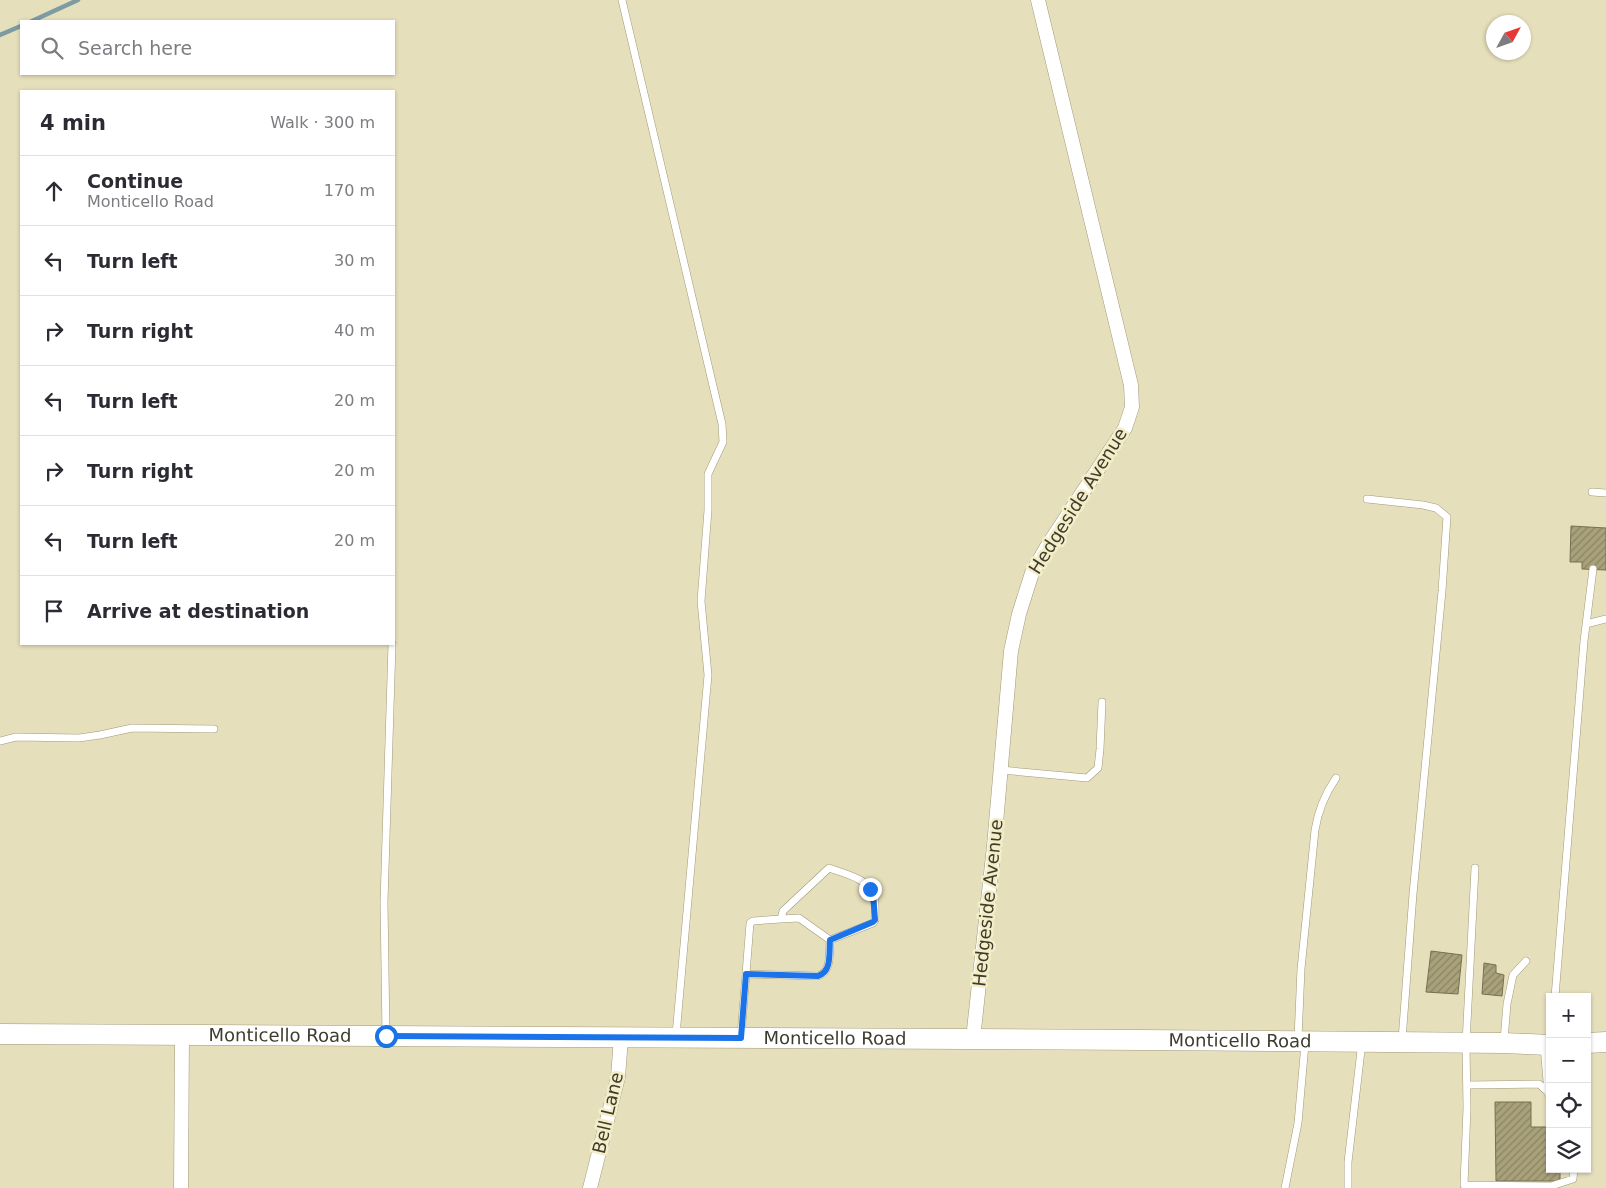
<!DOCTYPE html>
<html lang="en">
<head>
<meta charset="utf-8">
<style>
  :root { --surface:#fff; --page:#f7f7f7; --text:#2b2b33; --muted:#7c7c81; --line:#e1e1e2 }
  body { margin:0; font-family:"DejaVu Sans",sans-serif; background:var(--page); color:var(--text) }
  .controls { position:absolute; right:15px; bottom:15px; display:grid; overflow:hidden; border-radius:0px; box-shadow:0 1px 4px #0004 }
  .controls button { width:45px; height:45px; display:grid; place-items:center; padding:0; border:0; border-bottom:1px solid var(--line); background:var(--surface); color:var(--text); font:25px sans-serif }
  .compass { position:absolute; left:1486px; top:15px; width:45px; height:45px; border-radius:50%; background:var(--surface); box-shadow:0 1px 4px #0004; rotate:50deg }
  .stop { position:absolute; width:15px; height:15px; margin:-11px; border:4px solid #1a73e8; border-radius:50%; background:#fff }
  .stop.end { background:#1a73e8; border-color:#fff; box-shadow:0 1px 5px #0008 }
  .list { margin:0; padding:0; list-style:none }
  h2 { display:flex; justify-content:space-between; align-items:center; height:65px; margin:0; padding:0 20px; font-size:21px }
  h2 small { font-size:16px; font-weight:400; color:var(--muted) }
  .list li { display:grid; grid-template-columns:32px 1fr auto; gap:15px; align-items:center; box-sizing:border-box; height:70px; padding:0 20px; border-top:1px solid var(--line) }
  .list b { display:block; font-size:19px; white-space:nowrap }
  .list p { margin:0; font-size:16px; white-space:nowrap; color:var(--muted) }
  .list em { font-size:16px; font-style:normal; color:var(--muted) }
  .icon { flex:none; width:28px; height:28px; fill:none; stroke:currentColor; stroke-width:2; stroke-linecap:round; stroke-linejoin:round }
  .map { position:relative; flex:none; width:1606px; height:1188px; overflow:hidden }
  .search { position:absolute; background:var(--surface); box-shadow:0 1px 4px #0004; left:20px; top:20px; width:375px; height:55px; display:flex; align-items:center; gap:12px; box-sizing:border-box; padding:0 18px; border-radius:0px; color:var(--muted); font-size:19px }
  .panel { position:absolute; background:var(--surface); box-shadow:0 1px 4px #0004; left:20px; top:90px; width:375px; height:555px; border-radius:0px }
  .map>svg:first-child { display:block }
</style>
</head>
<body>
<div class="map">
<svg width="1606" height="1188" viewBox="0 0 1606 1188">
  <defs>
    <pattern id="building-hatch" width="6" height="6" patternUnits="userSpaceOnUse" patternTransform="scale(1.25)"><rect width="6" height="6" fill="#a8a17a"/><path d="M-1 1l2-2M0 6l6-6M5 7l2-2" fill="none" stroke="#8a8464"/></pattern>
  </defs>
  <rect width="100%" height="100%" fill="#e6dfbb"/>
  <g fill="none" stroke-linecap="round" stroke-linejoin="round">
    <!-- stream -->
    <path stroke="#7c9ca2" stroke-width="4.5" d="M32,21L78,0
      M0,35L21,26"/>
  </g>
  <!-- building -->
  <path fill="url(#building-hatch)" stroke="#76704f" d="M1571,526L1606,528V570L1582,569V562H1570Z
    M1431,951L1462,955L1458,994L1426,992Z
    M1484,963L1496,965V973L1504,975L1502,996L1482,994Z
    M1495,1102H1531V1127H1550V1169H1560V1181H1496Z"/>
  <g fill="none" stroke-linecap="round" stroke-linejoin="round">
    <defs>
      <path id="service" d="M622,0L722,424L723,442L708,474V510L701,601L708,675L676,1035
        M1592,492L1606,493
        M1367,499L1423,505L1436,508L1447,517L1442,591L1413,894L1402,1040
        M1586,624L1606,619
        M0,741L16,737L79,738L100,735L132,728L214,729
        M1001,770L1087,778L1098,768L1100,749L1102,702
        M1475,868L1466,1043L1467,1108L1464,1185L1551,1186L1573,1179L1574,1169
        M781,919L799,918L830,940
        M1555,997L1584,641L1593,569
        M386,1035L384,902L392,644
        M741,1035L746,974L818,976C832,972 829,953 830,940L873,923L875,920C875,912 876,900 873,893C867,878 842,873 829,868L783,911L781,919L753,921L750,923L746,974
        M1298,1038L1301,969L1315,830C1318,811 1325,794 1336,778
        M1504,1040L1507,1004L1513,975L1526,961
        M1544,1046L1548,1093
        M1467,1085L1539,1084L1550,1094
        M1285,1188L1298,1123L1305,1044
        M1348,1188V1162L1362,1042"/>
      <path id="minor" d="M973,1039L994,846L1011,651L1019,614L1032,573L1048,545L1125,428L1132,407L1131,385L1038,0
        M181,1188L182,1036
        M590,1188L618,1077L621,1038"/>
      <g id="secondary">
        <path id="s1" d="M0,1034L1142,1040L1504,1043L1550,1045"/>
        <path d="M1587,1043L1606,1042"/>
      </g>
    </defs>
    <!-- service casing -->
    <use href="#service" stroke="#a09a78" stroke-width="8"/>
    <!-- minor casing -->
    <use href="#minor" stroke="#a09a78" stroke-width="15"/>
    <!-- secondary casing -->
    <use href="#secondary" stroke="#a09a78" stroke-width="21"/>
    <!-- service -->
    <use href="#service" stroke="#fff" stroke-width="7"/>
    <!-- minor -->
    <use href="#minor" stroke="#fff" stroke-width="14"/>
    <!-- secondary -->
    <use href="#secondary" stroke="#fff" stroke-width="20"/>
  </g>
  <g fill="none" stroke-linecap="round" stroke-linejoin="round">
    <!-- route -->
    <path stroke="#1a73e8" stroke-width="6" d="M386,1036L741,1038L746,974L818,976C832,972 829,953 830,940L873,922L875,920L873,893L870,889"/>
  </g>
  <g text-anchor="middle" stroke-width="5" stroke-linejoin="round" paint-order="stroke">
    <!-- street labels -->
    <g font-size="18" fill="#3e3b2d" stroke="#f3edc8">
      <text transform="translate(1078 501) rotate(-58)" y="6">Hedgeside Avenue</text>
      <text transform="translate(988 903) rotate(-84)" y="6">Hedgeside Avenue</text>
      <text dy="6" stroke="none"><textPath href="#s1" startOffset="280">Monticello Road</textPath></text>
      <text dy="6" stroke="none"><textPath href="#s1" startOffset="835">Monticello Road</textPath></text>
      <text dy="6" stroke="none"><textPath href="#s1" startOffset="1240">Monticello Road</textPath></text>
      <text transform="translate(608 1113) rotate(-77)" y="6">Bell Lane</text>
    </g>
  </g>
</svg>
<div class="controls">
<button>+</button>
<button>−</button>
<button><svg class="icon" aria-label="locate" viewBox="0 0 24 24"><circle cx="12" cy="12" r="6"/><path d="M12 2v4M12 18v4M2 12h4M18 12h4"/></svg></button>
<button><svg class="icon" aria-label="layers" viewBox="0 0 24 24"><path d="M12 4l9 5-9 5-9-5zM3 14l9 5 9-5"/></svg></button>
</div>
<svg class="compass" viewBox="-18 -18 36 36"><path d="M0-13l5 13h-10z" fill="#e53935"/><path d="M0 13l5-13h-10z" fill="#7c7c81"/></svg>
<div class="stop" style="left:386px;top:1036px"></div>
<div class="stop end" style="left:870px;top:889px"></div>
<div class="search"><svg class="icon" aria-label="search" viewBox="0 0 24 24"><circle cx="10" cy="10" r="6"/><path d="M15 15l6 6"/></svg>Search here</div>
<section class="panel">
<h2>4 min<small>Walk · 300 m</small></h2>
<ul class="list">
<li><svg class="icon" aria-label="ahead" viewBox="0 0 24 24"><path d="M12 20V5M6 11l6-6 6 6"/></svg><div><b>Continue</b><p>Monticello Road</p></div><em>170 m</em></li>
<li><svg class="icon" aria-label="left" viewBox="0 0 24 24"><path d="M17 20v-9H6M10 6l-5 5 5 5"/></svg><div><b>Turn left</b></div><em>30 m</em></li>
<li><svg class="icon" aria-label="right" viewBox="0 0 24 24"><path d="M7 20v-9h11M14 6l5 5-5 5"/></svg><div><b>Turn right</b></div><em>40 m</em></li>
<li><svg class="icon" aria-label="left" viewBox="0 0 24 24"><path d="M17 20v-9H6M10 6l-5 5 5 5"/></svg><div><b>Turn left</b></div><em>20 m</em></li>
<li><svg class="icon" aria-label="right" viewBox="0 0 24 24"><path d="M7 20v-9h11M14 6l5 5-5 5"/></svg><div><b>Turn right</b></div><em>20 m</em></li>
<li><svg class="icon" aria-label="left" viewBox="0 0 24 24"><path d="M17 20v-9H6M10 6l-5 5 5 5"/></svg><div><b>Turn left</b></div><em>20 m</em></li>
<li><svg class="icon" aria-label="arrive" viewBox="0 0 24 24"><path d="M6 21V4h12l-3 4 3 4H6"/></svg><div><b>Arrive at destination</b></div></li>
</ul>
</section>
</div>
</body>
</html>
